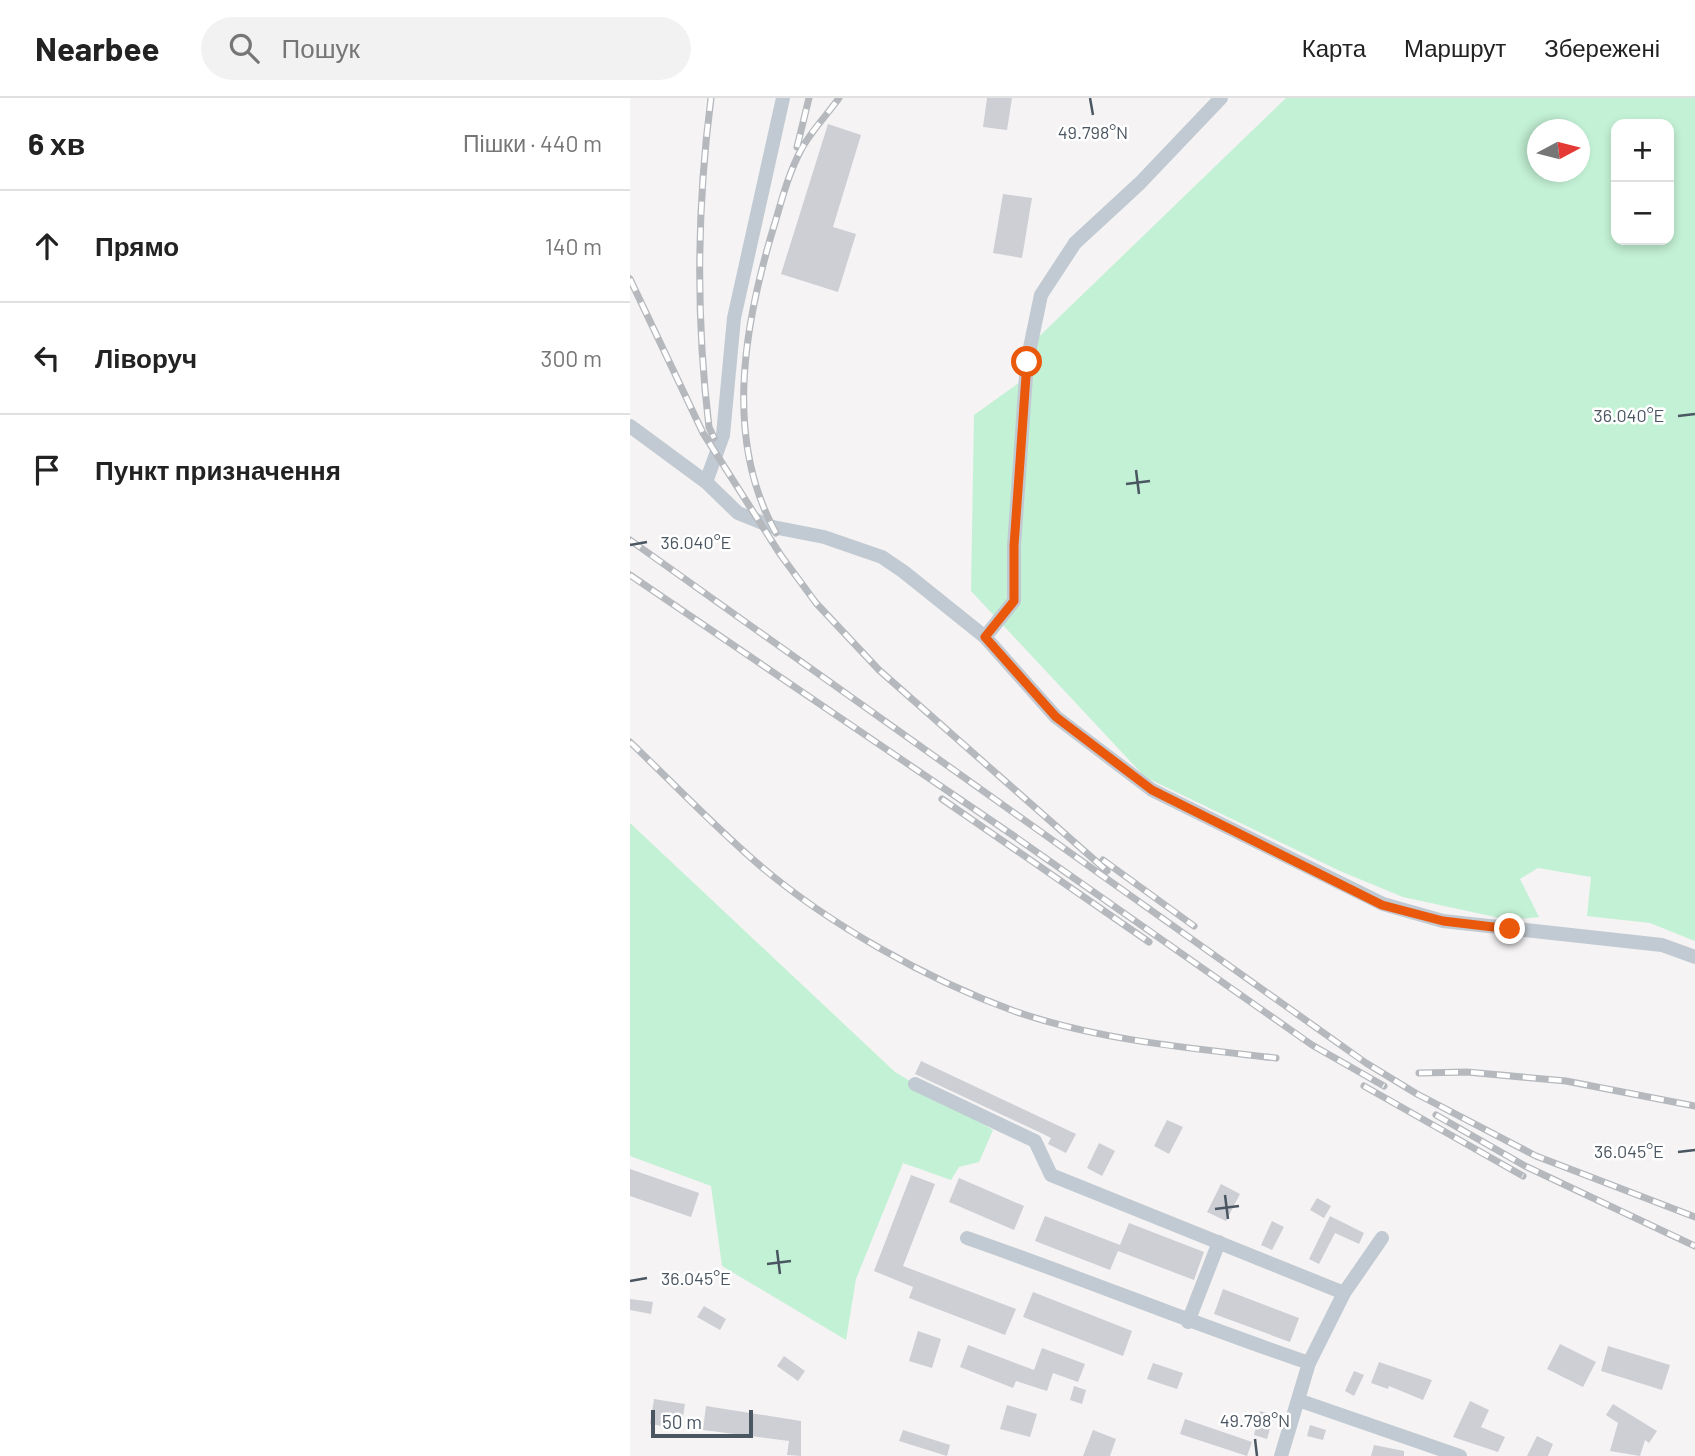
<!DOCTYPE html>
<html lang="uk">
<head>
<meta charset="utf-8">
<style>
  :root { --surface:#fff; --page:#f2f2f2; --text:#222; --muted:#767676; --line:#e0e0e0 }
  body { margin:0; font-family:Barlow,sans-serif; background:var(--page); color:var(--text) }
  .controls { position:absolute; right:21px; top:21px; display:grid; overflow:hidden; border-radius:14px; box-shadow:0 4px 10px #0003 }
  .controls button { width:63px; height:63px; display:grid; place-items:center; padding:0; border:0; border-bottom:2px solid var(--line); background:var(--surface); color:var(--text); font:35px sans-serif }
  .compass { position:absolute; left:897px; top:21px; width:63px; height:63px; border-radius:50%; background:var(--surface); box-shadow:0 4px 10px #0003; rotate:83deg }
  .scale { position:absolute; left:21px; bottom:18px; width:102px; box-sizing:border-box; padding-left:7px; border:4px solid #4a5661; border-top:0; font-size:19px; line-height:24px; white-space:nowrap; color:#4a5661; -webkit-text-stroke:5px #fff; paint-order:stroke }
  .stop { position:absolute; width:21px; height:21px; margin:-16px; border:5px solid #ea580c; border-radius:50%; background:#fff }
  .stop.end { background:#ea580c; border-color:#fff; box-shadow:0 2px 7px #0008 }
  .list { margin:0; padding:0; list-style:none }
  h2 { display:flex; justify-content:space-between; align-items:center; height:91px; margin:0; padding:0 28px; font-size:30px }
  h2 small { font-size:23px; font-weight:400; color:var(--muted) }
  .list li { display:grid; grid-template-columns:46px 1fr auto; gap:21px; align-items:center; box-sizing:border-box; height:112px; padding:0 28px; border-top:2px solid var(--line) }
  .list b { display:block; font-size:26px; white-space:nowrap }
  .list em { font-size:23px; font-style:normal; color:var(--muted) }
  .icon { flex:none; width:38px; height:38px; fill:none; stroke:currentColor; stroke-width:2; stroke-linecap:round; stroke-linejoin:round }
  .map { position:relative; flex:none; width:1065px; height:1358px; overflow:hidden }
  header { display:flex; align-items:center; gap:42px; box-sizing:border-box; height:98px; padding:0 35px; background:var(--surface); border-bottom:2px solid var(--line) }
  header strong { font-size:33px }
  nav { display:flex; gap:38px; margin-inline-start:auto; font-size:24px }
  .search { width:490px; height:63px; background:var(--page); display:flex; align-items:center; gap:18px; box-sizing:border-box; padding:0 24px; border-radius:38px; color:var(--muted); font-size:26px }
  main { display:flex }
  aside { flex:1; background:var(--surface) }
  .map>svg:first-child { display:block }
</style>
</head>
<body>
<header>
<strong>Nearbee</strong>
<div class="search"><svg class="icon" aria-label="search" viewBox="0 0 24 24"><circle cx="10" cy="10" r="6"/><path d="M15 15l6 6"/></svg>Пошук</div>
<nav><a>Карта</a><a>Маршрут</a><a>Збережені</a></nav>
</header>
<main>
<aside>
<h2>6 хв<small>Пішки · 440 m</small></h2>
<ul class="list">
<li><svg class="icon" aria-label="ahead" viewBox="0 0 24 24"><path d="M12 20V5M6 11l6-6 6 6"/></svg><div><b>Прямо</b></div><em>140 m</em></li>
<li><svg class="icon" aria-label="left" viewBox="0 0 24 24"><path d="M17 20v-9H6M10 6l-5 5 5 5"/></svg><div><b>Ліворуч</b></div><em>300 m</em></li>
<li><svg class="icon" aria-label="arrive" viewBox="0 0 24 24"><path d="M6 21V4h12l-3 4 3 4H6"/></svg><div><b>Пункт призначення</b></div></li>
</ul>
</aside>
<div class="map">
<svg width="1065" height="1358" viewBox="0 0 1065 1358">
  <rect width="100%" height="100%" fill="#f5f3f3"/>
  <!-- green -->
  <path fill="#c3f1d5" fill-rule="evenodd" d="M656,0H1065V843L1020,825L957,818L961,779L908,770L890,781L909,819L879,822L773,799L710,773L515,679L341,493L344,317L390,284L393,254ZM986,26H1039V142H986ZM908,32H950V74H908Z
    M0,725L265,974L363,1032L349,1064L329,1069L321,1082L273,1065L226,1181L216,1242L92,1168L81,1088L0,1058Z"/>
  <!-- building -->
  <path fill="#cdcfd5" d="M357,0H382L377,32L353,29Z
    M198,26L231,37L203,129L226,136L208,194L151,176Z
    M373,96L402,100L392,160L363,155Z
    M291,963L446,1036L436,1055L418,1046L421,1040L409,1034L285,976Z
    M537,1022L553,1029L539,1056L524,1048Z
    M469,1045L485,1053L472,1078L457,1070Z
    M0,1071L69,1095L61,1119L0,1098Z
    M281,1077L305,1086L273,1168L386,1211L375,1237L279,1200L283,1189L244,1173Z
    M329,1080L394,1108L384,1132L319,1104Z
    M591,1086L610,1096L596,1123L577,1114Z
    M687,1100L701,1108L694,1120L680,1112Z
    M415,1118L490,1147L499,1125L574,1154L564,1182L488,1153L480,1172L405,1143Z
    M700,1118L734,1135L729,1146L705,1135L689,1166L679,1161Z
    M642,1123L654,1129L642,1152L631,1147Z
    M593,1191L669,1220L660,1244L584,1216Z
    M403,1194L502,1233L493,1258L393,1219Z
    M0,1201L23,1204L21,1216L0,1212Z
    M74,1208L96,1221L90,1232L67,1219Z
    M288,1233L311,1241L302,1270L279,1263Z
    M930,1246L966,1264L953,1289L917,1271Z
    M338,1247L404,1272L412,1250L455,1266L448,1284L423,1275L417,1293L386,1283L383,1290L330,1269Z
    M978,1248L1040,1267L1032,1292L971,1273Z
    M154,1258L175,1273L168,1283L147,1268Z
    M749,1264L802,1282L793,1302L759,1288L758,1291L741,1285Z
    M523,1265L553,1275L547,1291L517,1281Z
    M724,1273L734,1277L724,1298L715,1293Z
    M444,1288L456,1292L452,1306L440,1302Z
    M24,1301L55,1306L51,1331L20,1326Z
    M840,1303L859,1312L851,1329L875,1339L868,1354L823,1339Z
    M983,1306L1027,1333L1019,1345L1015,1342L1010,1358L980,1353L988,1325L976,1317Z
    M377,1307L407,1316L400,1339L370,1331Z
    M76,1308L171,1323V1358L157,1357L159,1343L73,1332Z
    M630,1313L644,1317L637,1341L624,1337Z
    M555,1321L622,1344L617,1358L550,1336Z
    M680,1327L696,1332L693,1342L677,1338Z
    M273,1332L320,1347L317,1358L269,1343Z
    M463,1332L486,1341L480,1358H453Z
    M907,1338L923,1346L918,1358H897Z
    M744,1347L774,1353V1358H741Z"/>
  <g fill="none" stroke-linecap="round" stroke-linejoin="round">
    <!-- minor -->
    <path stroke="#c1cad2" stroke-width="14" d="M0,328L76,384L108,415L143,429L194,439L252,459L274,474L355,539L426,619L522,692L753,806L813,823L1032,847L1065,859
      M76,384L93,337L104,220L153,0
      M355,539L384,503V448L397,264L411,197L445,145L510,85L591,0
      M285,986L405,1043L421,1077L714,1195
      M337,1140C452,1180 564,1226 679,1265
      M558,1224L589,1144
      M668,1302L830,1358
      M651,1358L679,1265L714,1195L752,1140"/>
    <defs>
      <path id="rail" d="M81,0C67,108 66,221 79,329L84,340
        M167,49L179,0
        M0,181L73,335L150,456L186,505L249,572L477,773
        M146,435C95,343 113,234 141,138C150,109 157,78 171,52C181,33 197,17 209,0
        M0,442L736,965L787,996L906,1058L1065,1119
        M0,477L384,738L682,947L754,988
        M0,644C42,684 83,727 127,765C198,826 296,881 384,913C467,942 559,950 646,960
        M312,701L519,844
        M473,762L564,828
        M789,975L837,974L936,983L1065,1008
        M734,988L893,1078
        M806,1017L895,1068L1065,1148"/>
    </defs>
    <!-- rail casing -->
    <use href="#rail" stroke="#b5b8bd" stroke-width="7"/>
    <!-- rail -->
    <use href="#rail" stroke="#fff" stroke-width="4.5" stroke-dasharray="13" stroke-linecap="butt"/>
  </g>
  <g fill="none" stroke-linecap="round" stroke-linejoin="round">
    <!-- route -->
    <path stroke="#ea580c" stroke-width="9" d="M397,264L384,448V503L355,539L426,619L522,692L752,807L813,823L880,831"/>
  </g>
  <!-- ticks -->
  <path fill="none" stroke="#4a5661" stroke-width="2.5" d="M460,0L463,17M1048,318L1065,316M506,372L509,396M496,386L520,383M0,447L17,444M1048,1054L1065,1052M595,1097L598,1121M585,1111L609,1108M147,1152L150,1176M137,1166L161,1163M0,1183L17,1180M625,1341L627,1358"/>
  <g font-size="18" text-anchor="middle" fill="#4a5661" stroke="#fff" stroke-width="5" stroke-linejoin="round" paint-order="stroke">
    <text x="463" y="41">49.798°N</text>
    <text x="999" y="324">36.040°E</text>
    <text x="66" y="451">36.040°E</text>
    <text x="999" y="1060">36.045°E</text>
    <text x="66" y="1187">36.045°E</text>
    <text x="625" y="1329">49.798°N</text>
  </g>
</svg>
<div class="controls">
<button>+</button>
<button>−</button>
</div>
<svg class="compass" viewBox="-18 -18 36 36"><path d="M0-13l5 13h-10z" fill="#e53935"/><path d="M0 13l5-13h-10z" fill="#767676"/></svg>
<div class="scale">50 m</div>
<div class="stop" style="left:397px;top:264px"></div>
<div class="stop end" style="left:880px;top:831px"></div>
</div>
</main>
</body>
</html>
